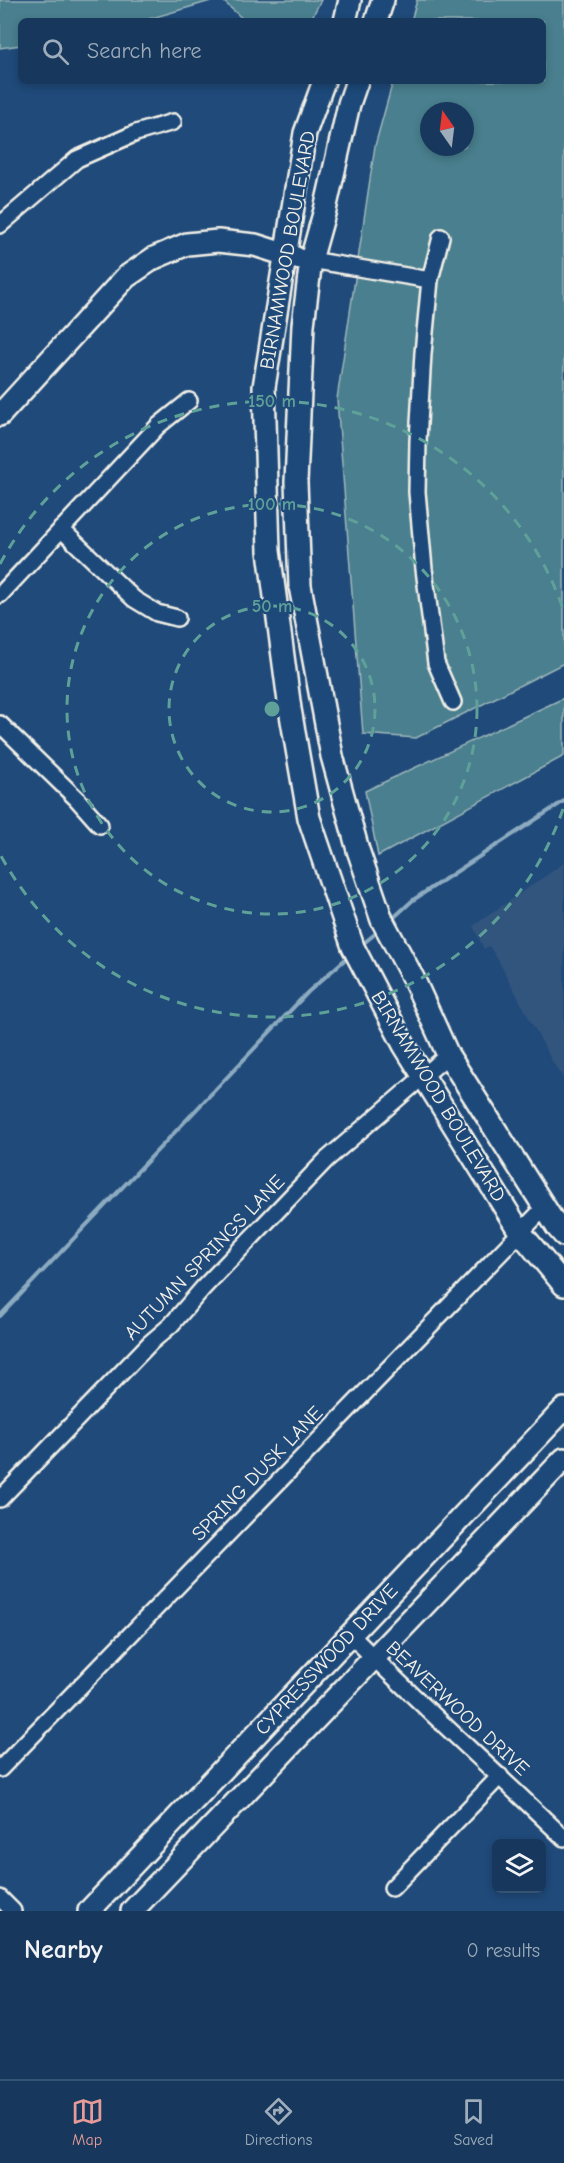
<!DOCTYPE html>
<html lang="en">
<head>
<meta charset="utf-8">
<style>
  :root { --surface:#17385c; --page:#203f62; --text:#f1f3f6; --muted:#9eacbb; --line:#365272; --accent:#e69b98 }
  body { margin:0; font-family:"Comic Neue",sans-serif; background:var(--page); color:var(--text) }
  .controls { position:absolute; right:18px; bottom:18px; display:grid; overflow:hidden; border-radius:9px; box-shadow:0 3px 9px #0003 }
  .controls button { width:54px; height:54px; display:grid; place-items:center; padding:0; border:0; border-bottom:2px solid var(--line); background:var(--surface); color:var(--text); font:30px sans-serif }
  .compass { position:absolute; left:420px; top:102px; width:54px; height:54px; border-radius:50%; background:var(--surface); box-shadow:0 3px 9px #0003; rotate:346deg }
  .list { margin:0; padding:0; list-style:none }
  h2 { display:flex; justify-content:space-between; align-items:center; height:78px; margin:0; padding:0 24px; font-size:26px }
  h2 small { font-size:20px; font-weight:400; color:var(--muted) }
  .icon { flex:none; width:33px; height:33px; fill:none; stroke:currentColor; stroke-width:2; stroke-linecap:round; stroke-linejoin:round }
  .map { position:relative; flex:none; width:564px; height:1911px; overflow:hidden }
  .search { position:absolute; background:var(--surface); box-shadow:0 3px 9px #0003; left:18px; right:18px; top:18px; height:66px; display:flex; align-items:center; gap:15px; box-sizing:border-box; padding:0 21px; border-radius:9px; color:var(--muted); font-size:22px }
  .sheet { height:168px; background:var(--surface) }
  nav { display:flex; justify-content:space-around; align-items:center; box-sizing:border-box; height:84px; border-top:2px solid var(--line); background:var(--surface); font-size:16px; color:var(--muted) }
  nav a { display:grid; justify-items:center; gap:3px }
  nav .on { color:var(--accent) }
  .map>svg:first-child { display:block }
</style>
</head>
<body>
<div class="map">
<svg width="564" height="1911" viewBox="0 0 564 1911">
  <rect width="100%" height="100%" fill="#1f4a7a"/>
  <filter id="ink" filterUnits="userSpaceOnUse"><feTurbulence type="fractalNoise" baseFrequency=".0167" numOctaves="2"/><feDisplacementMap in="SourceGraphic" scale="12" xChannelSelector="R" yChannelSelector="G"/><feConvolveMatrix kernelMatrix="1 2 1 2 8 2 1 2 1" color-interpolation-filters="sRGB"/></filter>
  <g filter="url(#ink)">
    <!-- built -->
    <path fill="#33547e" d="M564,863V1079L553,1063L498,960L489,946L484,949L473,926Z"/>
    <!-- green -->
    <path fill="#4a7f8e" stroke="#9fb8bb" stroke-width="1.5" fill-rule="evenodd" d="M0,0H214L142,21H21V45L0,48Z
      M222,0H321L310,21H245Z
      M417,0H564V663L416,738L363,734L337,399L375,146L393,81H543V21H411ZM429,111H465V147H429Z
      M564,698V756L378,856L365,791Z"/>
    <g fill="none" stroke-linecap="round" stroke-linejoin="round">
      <!-- stream -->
      <path stroke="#8dabc0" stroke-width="4" d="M390,921L413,900L564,801
        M360,946L380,930
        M0,1316L308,992L350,955"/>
      <defs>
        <path id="street" d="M0,225L77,159L136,133L173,122
          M441,237L430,280L423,353L418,441L417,492L424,569L436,663L453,702
          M311,260L430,280
          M61,529L134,599L157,613L177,618
          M0,595L158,426L189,401
          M0,724L77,799L100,825
          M0,1499L150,1343L171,1325L203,1288L326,1160L448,1055
          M350,1634C419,1704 493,1769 564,1838
          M0,1769L545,1207
          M392,1888L500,1776
          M0,1898L13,1911"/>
        <path id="secondary" d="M345,21L350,0
          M376,21L383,0
          M324,81L305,133L264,387L269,551L290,709L309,818L353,947L404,1045L520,1232L564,1285
          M357,81L349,104L325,210L311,260L303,325L296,482L300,586L332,756L358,850L382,920L414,980L448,1055L557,1227L564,1235
          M0,415L126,277L154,258L187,244L218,241L255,245L296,258
          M89,1911L564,1409
          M132,1911L564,1459"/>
      </defs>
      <!-- street casing -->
      <use href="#street" stroke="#f4f1e8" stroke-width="20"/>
      <!-- secondary casing -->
      <use href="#secondary" stroke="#f4f1e8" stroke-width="26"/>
      <!-- street -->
      <use href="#street" stroke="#1f4a7a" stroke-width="15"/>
      <!-- secondary -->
      <use href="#secondary" stroke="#1f4a7a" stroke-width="21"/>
    </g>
  </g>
  <!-- distance rings -->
  <g fill="none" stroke="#5fa199" stroke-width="3" stroke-dasharray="10 8">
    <circle cx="272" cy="709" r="103"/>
    <circle cx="272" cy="709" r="205"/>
    <path d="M563 809A308 308 0 0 1 0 854M0 564A308 308 0 0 1 563 609"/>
  </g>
  <g text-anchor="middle" stroke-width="4.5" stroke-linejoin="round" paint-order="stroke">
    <!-- street labels -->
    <g font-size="20" fill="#f4f1e8" stroke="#1f4a7a">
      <text transform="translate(287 250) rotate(-80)" y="7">BIRNAMWOOD BOULEVARD</text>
      <text transform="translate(439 1096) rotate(59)" y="7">BIRNAMWOOD BOULEVARD</text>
      <text transform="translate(204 1257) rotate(-46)" y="7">AUTUMN SPRINGS LANE</text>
      <text transform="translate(257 1473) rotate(-46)" y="7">SPRING DUSK LANE</text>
      <text transform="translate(326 1659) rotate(-47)" y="7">CYPRESSWOOD DRIVE</text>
      <text transform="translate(458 1708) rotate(43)" y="7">BEAVERWOOD DRIVE</text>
    </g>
  </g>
  <circle cx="272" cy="709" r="9" fill="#5fa199" stroke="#1f4a7a" stroke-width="3"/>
  <g font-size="18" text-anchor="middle" font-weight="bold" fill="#5fa199" stroke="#1f4a7a" stroke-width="4.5" stroke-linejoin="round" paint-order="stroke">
    <text x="272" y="407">150 m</text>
    <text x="272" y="510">100 m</text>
    <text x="272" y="612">50 m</text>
  </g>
</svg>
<div class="controls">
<button><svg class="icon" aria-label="layers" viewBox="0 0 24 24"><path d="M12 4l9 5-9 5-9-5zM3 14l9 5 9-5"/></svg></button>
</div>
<svg class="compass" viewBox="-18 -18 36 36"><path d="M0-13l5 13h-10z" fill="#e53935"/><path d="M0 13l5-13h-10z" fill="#9eacbb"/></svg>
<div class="search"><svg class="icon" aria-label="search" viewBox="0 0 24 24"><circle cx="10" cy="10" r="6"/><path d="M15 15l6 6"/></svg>Search here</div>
</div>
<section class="sheet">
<h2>Nearby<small>0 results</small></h2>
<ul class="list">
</ul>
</section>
<nav>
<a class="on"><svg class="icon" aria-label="map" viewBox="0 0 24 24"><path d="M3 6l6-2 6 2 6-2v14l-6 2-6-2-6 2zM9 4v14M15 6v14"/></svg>Map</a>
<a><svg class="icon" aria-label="directions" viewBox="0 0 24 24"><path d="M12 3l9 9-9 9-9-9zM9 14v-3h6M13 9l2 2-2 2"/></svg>Directions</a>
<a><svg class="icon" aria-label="saved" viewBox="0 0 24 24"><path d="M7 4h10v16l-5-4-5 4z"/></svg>Saved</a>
</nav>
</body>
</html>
